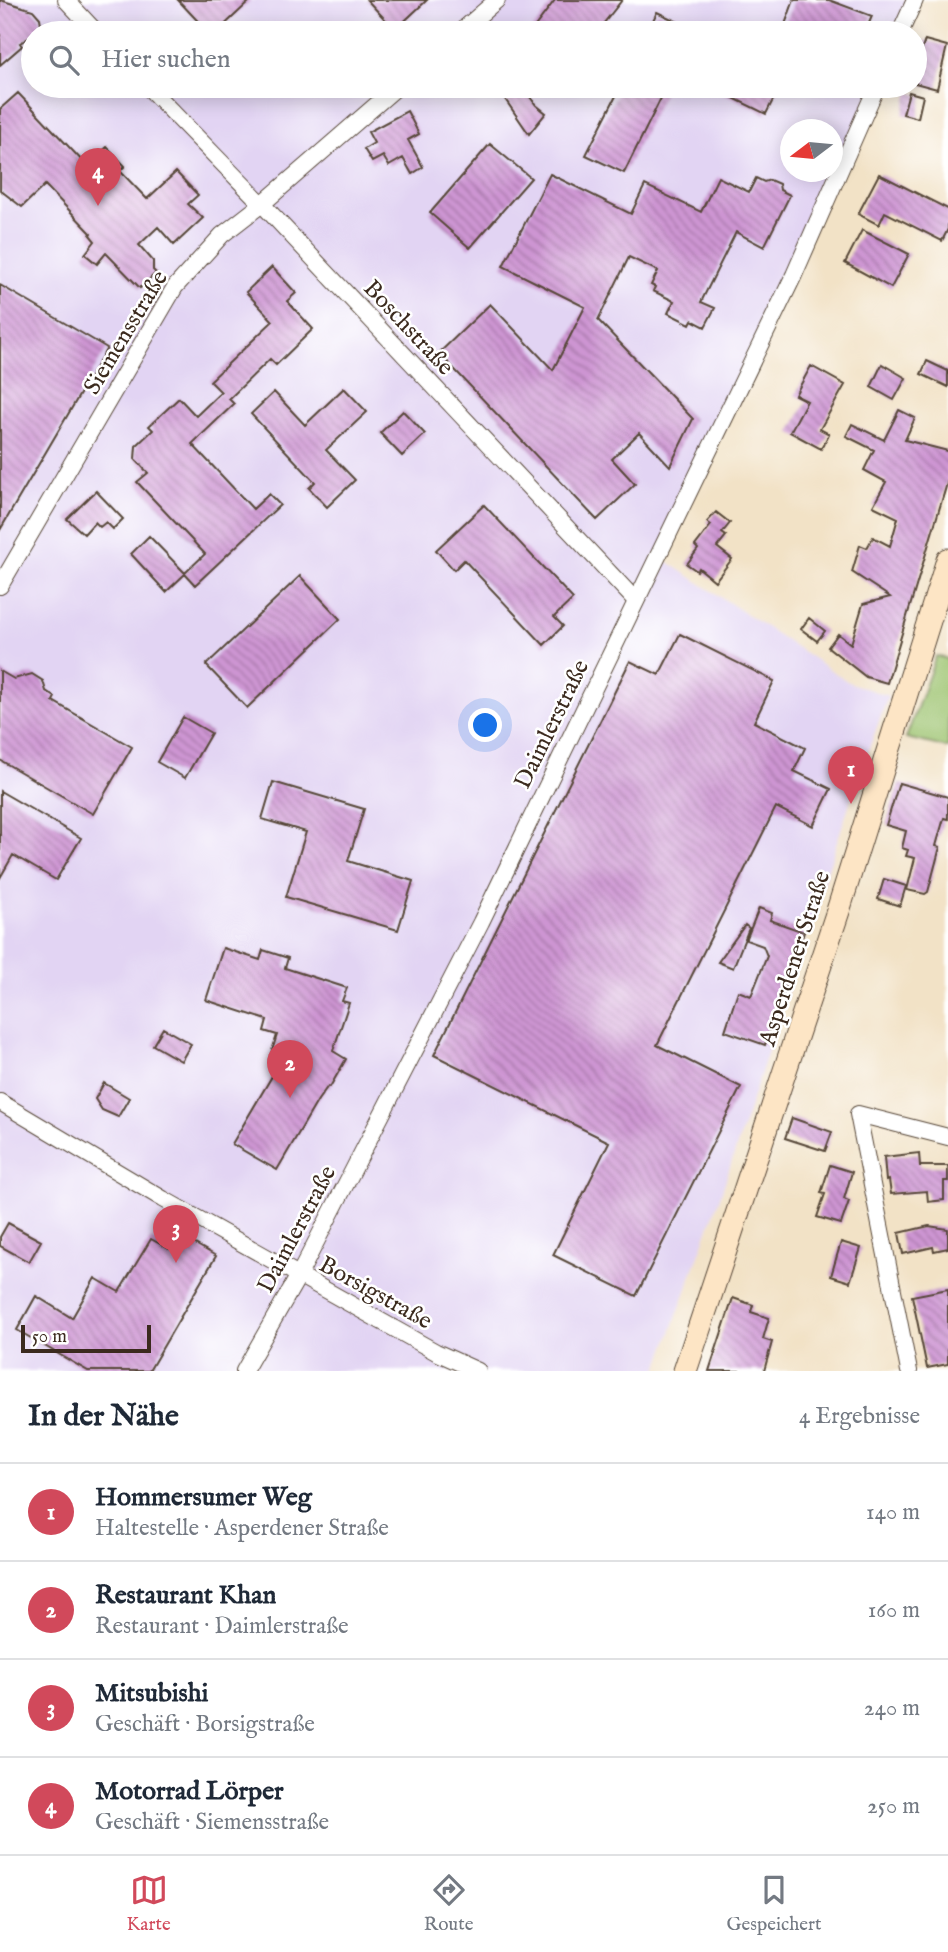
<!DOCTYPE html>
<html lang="de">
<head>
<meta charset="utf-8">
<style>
  :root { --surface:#fff; --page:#f6f6f7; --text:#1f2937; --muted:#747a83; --line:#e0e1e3; --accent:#d1495b }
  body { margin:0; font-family:"IM FELL English",serif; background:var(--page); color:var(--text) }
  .compass { position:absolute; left:780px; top:119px; width:63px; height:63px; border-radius:50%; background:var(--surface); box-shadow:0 4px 18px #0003; rotate:254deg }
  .scale { position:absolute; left:21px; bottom:18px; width:130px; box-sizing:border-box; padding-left:7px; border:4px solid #3b2a1e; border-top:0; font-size:19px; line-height:24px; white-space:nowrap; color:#3b2a1e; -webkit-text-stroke:5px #fff; paint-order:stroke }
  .you { position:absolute; left:486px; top:726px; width:24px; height:24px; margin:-18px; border:5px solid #fff; border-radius:50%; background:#1a73e8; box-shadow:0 0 0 10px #1a73e833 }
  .badge { display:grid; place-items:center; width:46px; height:46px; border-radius:50%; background:var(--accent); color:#fff; font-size:23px; font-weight:700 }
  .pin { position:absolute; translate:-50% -58px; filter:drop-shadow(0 2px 4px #0008) }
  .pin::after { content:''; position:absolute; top:37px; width:24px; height:21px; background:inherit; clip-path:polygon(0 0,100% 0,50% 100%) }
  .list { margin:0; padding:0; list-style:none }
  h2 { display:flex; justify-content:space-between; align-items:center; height:91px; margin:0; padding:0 28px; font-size:30px }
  h2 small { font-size:23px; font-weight:400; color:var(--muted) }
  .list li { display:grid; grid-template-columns:46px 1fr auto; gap:21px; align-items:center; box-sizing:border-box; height:98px; padding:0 28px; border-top:2px solid var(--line) }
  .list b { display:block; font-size:26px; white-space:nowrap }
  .list p { margin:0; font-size:23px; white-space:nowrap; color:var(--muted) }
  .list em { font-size:23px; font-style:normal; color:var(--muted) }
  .icon { flex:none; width:38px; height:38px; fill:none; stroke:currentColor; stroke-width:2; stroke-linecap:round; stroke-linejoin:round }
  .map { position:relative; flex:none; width:948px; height:1371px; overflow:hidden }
  .search { position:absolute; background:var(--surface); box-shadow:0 4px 18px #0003; left:21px; right:21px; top:21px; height:77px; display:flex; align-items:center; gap:18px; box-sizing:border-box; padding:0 24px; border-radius:38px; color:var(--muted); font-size:26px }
  .sheet { height:483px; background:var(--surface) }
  nav { display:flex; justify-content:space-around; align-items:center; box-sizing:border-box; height:98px; border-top:2px solid var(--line); background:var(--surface); font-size:19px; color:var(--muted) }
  nav a { display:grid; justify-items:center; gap:4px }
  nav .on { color:var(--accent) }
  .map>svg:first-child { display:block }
</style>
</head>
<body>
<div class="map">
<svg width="948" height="1371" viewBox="0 0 948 1371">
  <defs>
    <pattern id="building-back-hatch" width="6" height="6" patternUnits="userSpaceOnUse" patternTransform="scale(1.75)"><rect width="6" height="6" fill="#ce95d3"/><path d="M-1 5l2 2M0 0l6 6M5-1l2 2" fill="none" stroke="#a87aab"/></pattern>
  </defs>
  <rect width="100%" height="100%" fill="#fff"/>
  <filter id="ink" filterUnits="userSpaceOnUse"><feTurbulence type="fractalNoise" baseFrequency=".0143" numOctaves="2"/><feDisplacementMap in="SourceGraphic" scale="14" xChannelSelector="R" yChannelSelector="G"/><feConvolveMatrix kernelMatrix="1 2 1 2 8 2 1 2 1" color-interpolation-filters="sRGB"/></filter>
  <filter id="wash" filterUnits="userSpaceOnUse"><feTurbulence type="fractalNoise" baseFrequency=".00686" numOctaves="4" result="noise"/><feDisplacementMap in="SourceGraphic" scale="28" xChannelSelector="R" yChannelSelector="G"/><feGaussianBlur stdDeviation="1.57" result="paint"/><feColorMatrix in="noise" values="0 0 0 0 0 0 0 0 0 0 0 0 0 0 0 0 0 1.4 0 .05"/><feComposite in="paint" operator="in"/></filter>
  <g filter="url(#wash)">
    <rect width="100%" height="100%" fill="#f2e2c6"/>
    <!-- built -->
    <path fill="#e2d4f3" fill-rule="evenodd" d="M0,0H915L900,33H33V86H877L659,556L850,683L888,696L851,799L721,1194L657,1371H0ZM790,130H832V172H790Z"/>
    <!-- green -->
    <path fill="#9bc26d" stroke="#6b7646" stroke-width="2" d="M936,656L948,659V748L906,738Z"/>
    <g id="blocks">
      <!-- building -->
      <path fill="url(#building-back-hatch)" d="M0,0L33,10L40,18L41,24L37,33L20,43L22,46L0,65Z
        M178,0H251L216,33H209Z
        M367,0H427L395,30Z
        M555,0H622L596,33H530Z
        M794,0H829L872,16L865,33H791L783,30Z
        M657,12L701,33H647Z
        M925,40L947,46L937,89L915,83V70Z
        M496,86H522L536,105L546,113L529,134Z
        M621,86H667L624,173L586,155Z
        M709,86H780L766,114Z
        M909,92L923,96L918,118L903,114Z
        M18,93L87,166L107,147L125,166L120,171L147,199L176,172L198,195L188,204L203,218L174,245L158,227L139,245L153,261V270L156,273L140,288L106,253L97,264L85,254L95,241L90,235L91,233L45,185L22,207L0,190V109Z
        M407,111L419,134L408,140L423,167L412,174L403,158L389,166L383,156L372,162L364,149L374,143L368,132Z
        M490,144L531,178L470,248L430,213Z
        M550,174L631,214L645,185L701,212L718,177L749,192L756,178L764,182L770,180L779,184L780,190L790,195L764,247L736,232L701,302L715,308L705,327L692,320L690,324L668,313L674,301L653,291L655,287L651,285L658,271L629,257L598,320L693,419L670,466L639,433L612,459L635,484L597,520L439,353L490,304L553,370L585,307L503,266Z
        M879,174L948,209V229L942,241L885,212L879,225L858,214Z
        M862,230L909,254L891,288L845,263Z
        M272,267L296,293L287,301L313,329L276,365L270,359L229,399L234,404L192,444L253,509L269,494L280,505L195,585L185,574L166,592L131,554L149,536L185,573L205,554L137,482L148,473L135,459L136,446L153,430L149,426L179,398L196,416L221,392L210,381L273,321L246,292Z
        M0,285L107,348L0,530Z
        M927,361L948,371V387L921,374Z
        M882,364L906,378L894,400L871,387Z
        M811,366L845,385L820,429L829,434L821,449L790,432L807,401L795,395Z
        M344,388L367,412L326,450L355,480L327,507L309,488L315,482L251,414L274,392L305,425Z
        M899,410L915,418L905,440L948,451V480L887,683L866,677L828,647L838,634L851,644L863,604L890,597L852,572L860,545L867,548L873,537L890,546L898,518L873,506L886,482L864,470L874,450L846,436L852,424L884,440Z
        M403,411L425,434L402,456L380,433Z
        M96,491L123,519L113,529L106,522L100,527L95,522L84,534L67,519Z
        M484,505L573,599L554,617L563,626L544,645L464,560L454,570L436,550Z
        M716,512L730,523L722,533L726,536L717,547L732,559L715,581L699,568L697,571L687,564L698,549L695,546L711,525L707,522Z
        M300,576L340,619L247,708L206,665Z
        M809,618L825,631L817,641L801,629Z
        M680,634L774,681L754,722L805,748L794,771L831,789L813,826L776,807L657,1045L741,1087L636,1296L553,1255L609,1142L434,1055L630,661L659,675Z
        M0,671L14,679L32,674L43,681L46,691L55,697L53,701L132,747L93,814L0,760Z
        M183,717L211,733L185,778L157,762Z
        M273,782L364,809L348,861L413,881L398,930L286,897L306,832L262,819Z
        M899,783L948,797V819L944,818L936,846L940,847L928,892L925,894L907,890L915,858L906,856L908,850L902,848L906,831L886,825Z
        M0,791L81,838L56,880L13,855L0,878Z
        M884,879L906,886L900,906L878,899Z
        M759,908L772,913L770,920L804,932L765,1045L725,1031L738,991L751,996L767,956L763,946L746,940Z
        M745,925L749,928L733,968L718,962Z
        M223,948L260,960L263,950L288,958L285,968L347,988L342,1001L349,1003L333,1051L346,1059L330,1087L328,1086L318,1100L277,1170L232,1144L278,1066L269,1060L277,1035L264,1031L267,1020L206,1000Z
        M163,1028L191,1044L181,1061L153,1045Z
        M104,1083L129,1098L118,1117L102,1110L95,1099Z
        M792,1118L832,1132L825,1151L785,1138Z
        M919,1153L920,1166H948V1181H944V1200L928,1202L927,1191L891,1194L889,1180L886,1181L884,1157Z
        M830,1165L852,1172L844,1199L849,1201L841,1224L817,1217L825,1194L821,1193Z
        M8,1223L41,1241L29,1262L0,1246V1237Z
        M929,1226L948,1229V1248L934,1251L933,1247L903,1254L899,1233Z
        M178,1234L216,1256L149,1371H88L17,1330L36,1296L72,1318L95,1278L119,1292L151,1239L169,1249Z
        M841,1242L861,1248L850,1282L831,1276Z
        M948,1289V1364L927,1368L912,1296Z
        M733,1298L753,1305L751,1312L769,1318L763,1339L772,1342L764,1371H709Z"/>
    </g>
  </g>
  <g filter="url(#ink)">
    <use href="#blocks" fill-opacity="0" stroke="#564637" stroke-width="2"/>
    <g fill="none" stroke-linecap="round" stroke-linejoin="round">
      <defs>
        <path id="minor" d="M66,0L97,33
          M459,33L497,0
          M900,33L915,0
          M147,86L262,204L636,601
          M0,586L175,287L222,235L262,204L398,86
          M0,1102L163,1199L436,1352L478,1371
          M244,1371L299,1275L481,922L794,275L877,86
          M909,1371L858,1114L948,1137"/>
        <path id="secondary" d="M685,1371L838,911L948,560"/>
      </defs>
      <!-- minor casing -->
      <use href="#minor" stroke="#564637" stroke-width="18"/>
      <!-- secondary casing -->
      <use href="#secondary" stroke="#564637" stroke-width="25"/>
      <!-- minor -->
      <use href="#minor" stroke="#fff" stroke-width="16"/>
      <!-- secondary -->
      <use href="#secondary" stroke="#fde5c5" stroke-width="23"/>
    </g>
  </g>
  <g text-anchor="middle" stroke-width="5" stroke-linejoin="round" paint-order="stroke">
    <!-- street labels -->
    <g font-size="24" fill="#3b2a1e" stroke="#fff">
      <text transform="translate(409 327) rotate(47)" y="8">Boschstraße</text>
      <text transform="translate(125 332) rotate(-59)" y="8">Siemensstraße</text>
      <text transform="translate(551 724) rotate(-64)" y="8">Daimlerstraße</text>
      <text transform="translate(794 958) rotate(-72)" y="8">Asperdener Straße</text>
      <text transform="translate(296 1229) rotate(-62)" y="8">Daimlerstraße</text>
      <text transform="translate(376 1292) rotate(29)" y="8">Borsigstraße</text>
    </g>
  </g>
</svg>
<svg class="compass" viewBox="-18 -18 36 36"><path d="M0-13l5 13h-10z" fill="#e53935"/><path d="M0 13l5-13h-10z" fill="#747a83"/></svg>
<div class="scale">50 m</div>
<div class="you"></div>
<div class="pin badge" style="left:851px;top:804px">1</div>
<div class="pin badge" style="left:290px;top:1098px">2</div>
<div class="pin badge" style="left:176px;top:1263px">3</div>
<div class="pin badge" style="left:98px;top:206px">4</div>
<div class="search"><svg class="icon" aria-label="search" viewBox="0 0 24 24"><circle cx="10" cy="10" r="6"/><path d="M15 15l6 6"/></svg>Hier suchen</div>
</div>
<section class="sheet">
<h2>In der Nähe<small>4 Ergebnisse</small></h2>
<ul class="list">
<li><span class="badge">1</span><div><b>Hommersumer Weg</b><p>Haltestelle · Asperdener Straße</p></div><em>140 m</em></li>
<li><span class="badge">2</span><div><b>Restaurant Khan</b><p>Restaurant · Daimlerstraße</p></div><em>160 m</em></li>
<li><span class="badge">3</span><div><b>Mitsubishi</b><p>Geschäft · Borsigstraße</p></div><em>240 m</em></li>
<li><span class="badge">4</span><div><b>Motorrad Lörper</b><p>Geschäft · Siemensstraße</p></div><em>250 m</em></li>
</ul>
</section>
<nav>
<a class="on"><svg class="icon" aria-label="map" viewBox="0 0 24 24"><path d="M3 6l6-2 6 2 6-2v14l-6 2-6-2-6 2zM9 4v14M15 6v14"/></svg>Karte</a>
<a><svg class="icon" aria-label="directions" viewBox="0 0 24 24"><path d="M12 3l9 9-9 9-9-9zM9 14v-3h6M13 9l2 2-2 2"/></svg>Route</a>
<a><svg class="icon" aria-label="saved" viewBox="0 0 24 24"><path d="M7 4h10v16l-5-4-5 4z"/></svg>Gespeichert</a>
</nav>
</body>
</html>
